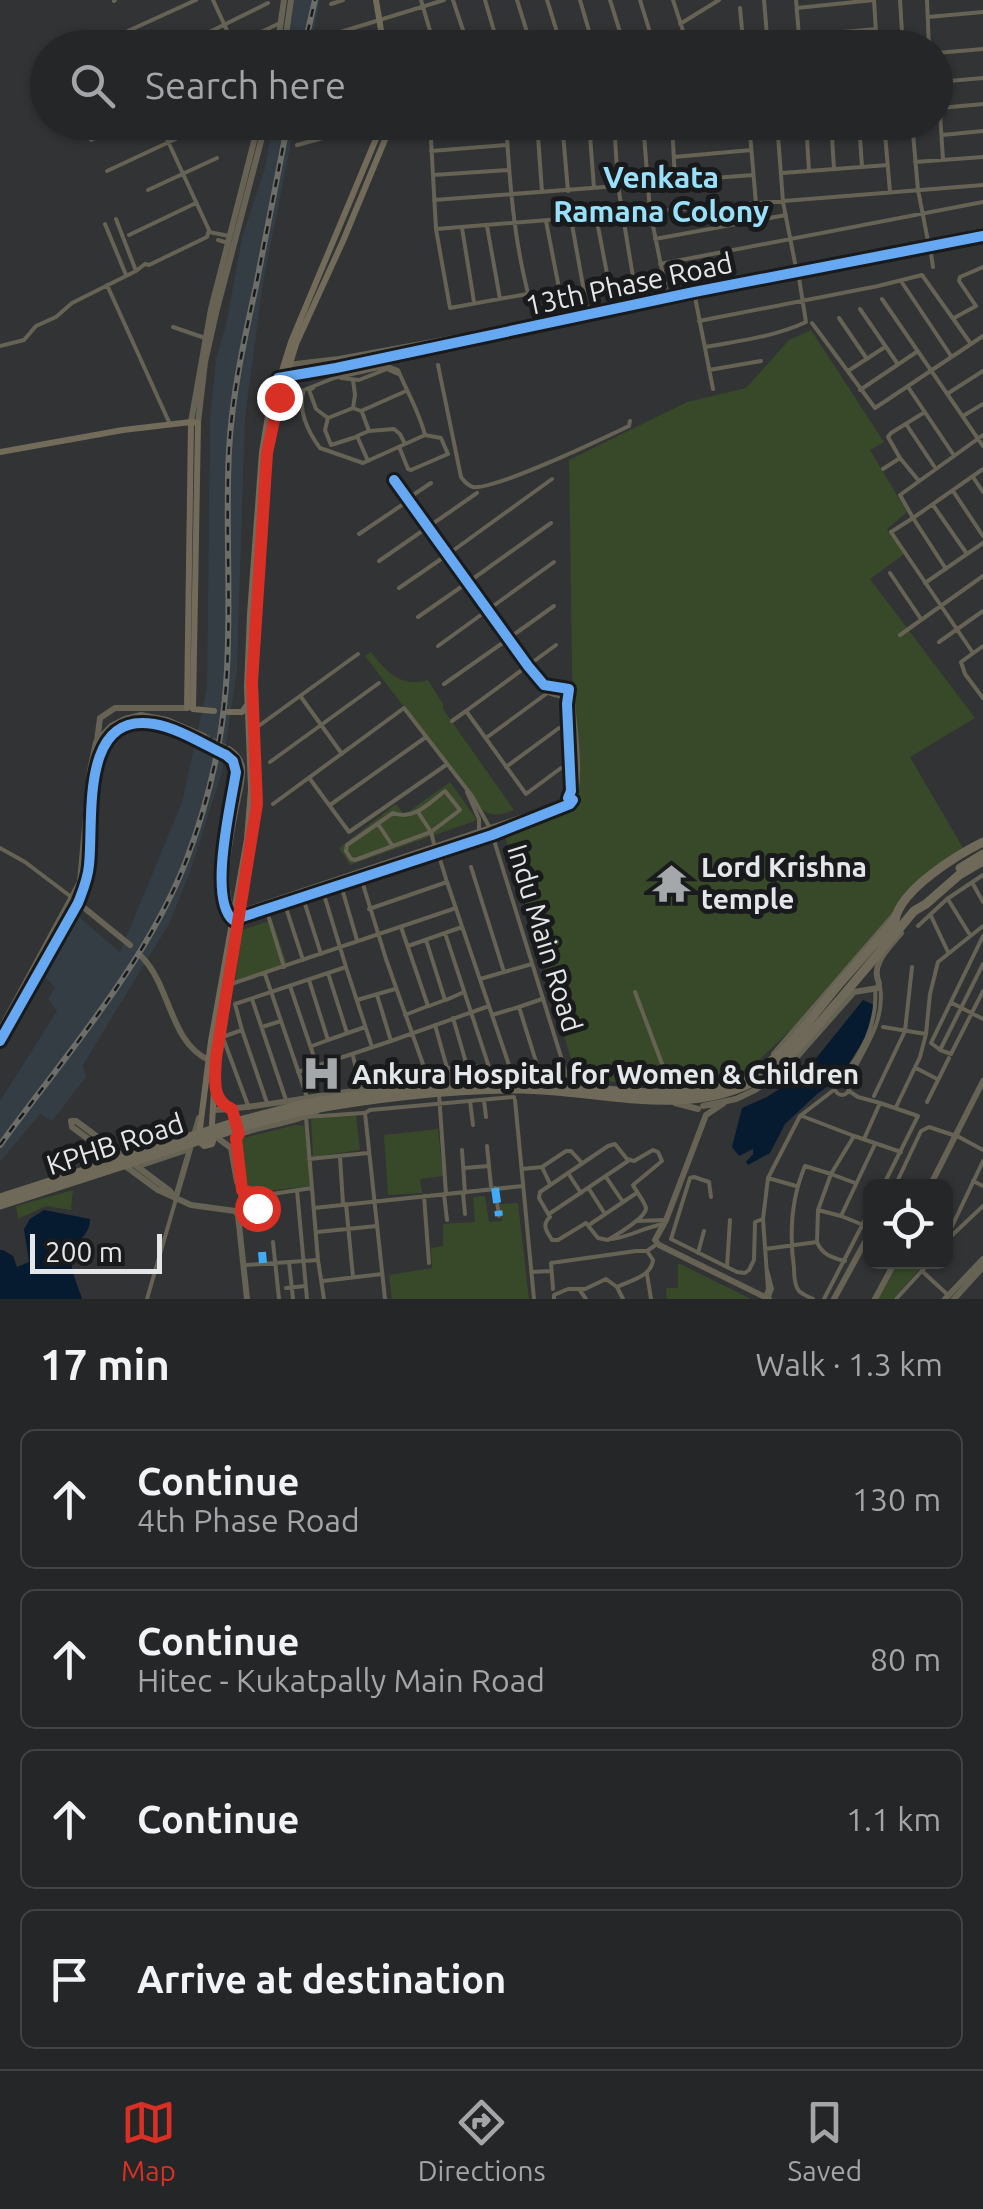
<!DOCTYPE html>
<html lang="en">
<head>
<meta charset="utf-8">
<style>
  :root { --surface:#252628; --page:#313234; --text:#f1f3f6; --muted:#a3a5a8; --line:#424345; --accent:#d93025 }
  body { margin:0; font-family:Ubuntu,sans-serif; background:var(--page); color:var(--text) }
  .controls { position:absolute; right:30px; bottom:30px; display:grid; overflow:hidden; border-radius:15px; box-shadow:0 2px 8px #0004 }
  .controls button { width:90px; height:90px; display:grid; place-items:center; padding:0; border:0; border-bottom:2px solid var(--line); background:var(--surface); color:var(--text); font:50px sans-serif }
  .scale { position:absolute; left:30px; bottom:25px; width:132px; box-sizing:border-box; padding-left:10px; border:5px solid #e4e7ea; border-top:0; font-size:28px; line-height:35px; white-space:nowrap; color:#e4e7ea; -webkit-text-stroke:8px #191a1c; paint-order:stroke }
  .stop { position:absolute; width:30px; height:30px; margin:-22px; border:8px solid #d93025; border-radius:50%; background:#fff }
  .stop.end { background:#d93025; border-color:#fff; box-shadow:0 2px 10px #0008 }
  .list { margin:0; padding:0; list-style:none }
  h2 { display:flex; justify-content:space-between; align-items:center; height:130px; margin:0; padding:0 40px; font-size:42px }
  h2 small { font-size:32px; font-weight:400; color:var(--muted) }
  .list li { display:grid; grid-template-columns:65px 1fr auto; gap:30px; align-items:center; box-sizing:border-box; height:140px; margin:0 20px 20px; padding:0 20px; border:2px solid var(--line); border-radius:15px }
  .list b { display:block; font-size:38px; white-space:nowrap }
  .list p { margin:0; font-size:32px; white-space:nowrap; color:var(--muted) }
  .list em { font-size:32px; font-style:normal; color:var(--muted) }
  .icon { flex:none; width:55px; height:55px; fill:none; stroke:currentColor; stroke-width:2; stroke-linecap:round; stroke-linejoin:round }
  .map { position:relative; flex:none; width:983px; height:1299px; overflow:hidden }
  .search { position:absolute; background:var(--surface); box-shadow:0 2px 8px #0004; left:30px; right:30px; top:30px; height:110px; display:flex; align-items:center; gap:25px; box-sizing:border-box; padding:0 35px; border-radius:55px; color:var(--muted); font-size:38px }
  .sheet { height:770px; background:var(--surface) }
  nav { display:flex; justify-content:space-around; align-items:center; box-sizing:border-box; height:140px; border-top:2px solid var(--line); background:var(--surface); font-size:28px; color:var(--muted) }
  nav a { display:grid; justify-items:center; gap:5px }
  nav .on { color:var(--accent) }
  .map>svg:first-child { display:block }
</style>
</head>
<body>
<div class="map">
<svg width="983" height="1299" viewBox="0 0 983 1299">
  <rect width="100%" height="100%" fill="#313335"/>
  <!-- built -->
  <path fill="#343c44" d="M294,0H320L311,47L286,48Z
    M273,123H295L263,283L245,418L237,670L222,772L189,875L169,924L83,1065L86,1077L52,1121L40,1114L0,1162V1101L57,1011L48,999L55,987L45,977L49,970L79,917L120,952L182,802L207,688L210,416L216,359L226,325L242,237L265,168Z"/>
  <!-- green -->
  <path fill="#384929" d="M811,330L884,442L870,450L907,512L887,529L907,552L870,579L975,718L910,757L964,850L937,868L799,1022L755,1064L728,1078L677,1087L577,1079L504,833L574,804L569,460L687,402L746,388L789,340Z
    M371,652C386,672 402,688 428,680L443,704V709L514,810C502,814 495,818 483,810L365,656Z
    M450,782L477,820L350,865L339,848L396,804L404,815Z
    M272,920L287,964L235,983L242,930Z
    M356,1114L360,1150L313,1157L311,1119Z
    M295,1125L305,1126L311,1186L268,1191L245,1189L239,1139Z
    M438,1129L443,1176L420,1179L422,1193L388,1195L384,1135Z
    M73,1190L71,1210L46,1206L18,1219L16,1206Z
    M485,1196L489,1222L502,1221L500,1204L518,1203L529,1299H392L389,1275L432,1268L431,1248L443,1246V1224L475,1222L473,1197Z
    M899,1262H920L924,1264L893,1299H878Z
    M678,1263L751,1299H667L666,1288H678Z"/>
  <!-- water -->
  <path fill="#061b30" d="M863,1000L874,1005L866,1036L847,1067L838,1079L817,1094L785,1124L770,1153L748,1165L746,1162L753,1154V1149L739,1156L732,1147L742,1108L767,1097L805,1072Z
    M44,1210L90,1219C90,1233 81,1237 74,1249C66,1263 78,1285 82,1299H0V1250H3L13,1256L17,1267L29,1262L24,1229L30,1219Z"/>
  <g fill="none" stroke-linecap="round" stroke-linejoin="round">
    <!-- tertiary-tunnel -->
    <path stroke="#4c4e50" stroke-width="6" stroke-dasharray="6 3" stroke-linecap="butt" d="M204,736L229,749
      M201,743L226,755"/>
    <!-- minor -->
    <path stroke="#666254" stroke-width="4" d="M213,0L235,48
      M421,0L435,48
      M453,0L469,48
      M485,0L499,48
      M517,0L532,48
      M547,0L562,48
      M580,0L594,48
      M610,0L625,48
      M640,0L652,39L657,46L668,47L768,38
      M673,0L687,43
      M764,0L768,48
      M796,0L800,48
      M874,0L877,48
      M900,0L903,48
      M927,0L929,48
      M114,1L115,0
      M331,4L343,0
      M740,8L743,40
      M797,8L874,0
      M928,17L983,12
      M680,24L719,0
      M128,31L196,0
      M331,35L444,0
      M799,36L876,29
      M177,48L268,3
      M228,48L278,24
      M396,48L430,36
      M581,48L593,44
      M936,53L983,49
      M936,56L938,82
      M940,108L983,104
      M430,122L436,229L450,308L527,294
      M506,122C510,190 515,256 536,321
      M537,122L542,192
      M562,122L568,191
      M589,122L594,188
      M614,122L618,186
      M643,122L650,211L667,295
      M672,122L675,181
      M749,122L756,204
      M777,122L783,202L796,268
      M806,122L809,171
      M831,122L834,168
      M859,122L862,167
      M884,122L890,192
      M912,122L918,190L928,241
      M63,123L64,122
      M302,123L305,122
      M672,129L747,123
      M942,135L983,131
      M91,140L128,122
      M297,145L382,122
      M431,151L506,145
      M674,157L751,150
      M943,160L938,82L983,78
      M915,162L983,157
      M107,171L212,122
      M782,173L888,165
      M433,175L508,170
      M648,183L753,175
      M148,190L217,158
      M434,200L618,186L637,301
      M596,216L613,305
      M116,219L136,271
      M571,219L587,308
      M546,221L564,314
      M105,224L126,275
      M487,226L500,299
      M462,228L474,302
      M436,229L983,185
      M209,232L229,236
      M129,235L196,203
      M655,239L786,215
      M218,240L228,243
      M930,247L933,267
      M660,264L983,202
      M901,281L951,356
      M107,285L169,422
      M694,292L713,389
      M882,299L983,446
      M860,309L897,363
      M839,318L867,359
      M954,318L976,306L959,281L960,277L983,267
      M699,321L878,286L922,275L971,344
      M812,323L875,408L983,336
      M173,327L205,338
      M0,346L24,340L36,326L56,317L72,303L136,271L145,264L149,265L207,237L209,230L159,122
      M705,347C738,341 774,337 806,322L798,272
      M438,365L461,477C465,482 467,485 473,487C495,490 604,438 629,426L630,421
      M388,366L398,370C407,392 419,411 425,435L363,463L320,448C308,432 297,409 304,390L334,378Z
      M709,370L761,361
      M848,371L885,347
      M341,378L359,380L387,369L398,374
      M353,380L355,395L353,408
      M908,387L953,454
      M313,388L309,390L316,409L328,418
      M285,390L302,395
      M860,390L918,351
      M947,394L983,371
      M280,398L300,403
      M362,412L369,431L357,436L368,461
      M963,416L983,404
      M328,418L353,408L361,411L406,391
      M328,418L325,430L331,445L356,437
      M906,424L934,466
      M369,431L394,429L400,434L405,444
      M400,449L408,469L411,470L448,454L441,438L425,435
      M883,469L900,458
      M973,477L983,492
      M394,480L528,666L544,685L569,689V698C543,695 540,689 523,669L394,488L391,483Z
      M919,481L900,458L888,437L891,433L925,412
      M953,491L983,536
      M407,499L431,483
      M933,505L967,554
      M359,534L405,503
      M447,555L552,479
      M379,561L477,493
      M946,569L913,518L983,469
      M890,573L921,619
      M467,583L551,523
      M925,583L983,543
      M399,588L444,557
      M418,617L464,585
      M900,635L983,576
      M509,638L554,606
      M939,642L983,611
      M556,645L466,711L526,794L561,768
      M438,646L554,562
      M983,646L961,662L965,674L983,698
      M973,653L891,532L913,518L900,495L983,435
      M444,684L504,642
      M301,697L342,754
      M452,721L466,711
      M260,725L358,654
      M486,738L546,694
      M270,762L379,683
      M506,767L559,728
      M310,779L349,832L446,765
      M467,792L479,819V832
      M273,804L404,708L472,796L490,828
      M330,805L426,737
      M418,812L431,832L460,810L445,791C429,803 414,821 393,813L347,845L346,851L351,859L355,860L431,832L435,848
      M378,824L392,845
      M493,837L570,1086
      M0,848L25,862L70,896
      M438,853L447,882
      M471,867L504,972
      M361,878L386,959L431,1087
      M973,884L983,902
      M343,892L357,940
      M325,898L346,967
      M949,901L970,935
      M305,904L321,954
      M369,909L447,882L512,1074L538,1068L519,1007L492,1015
      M287,911L303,960
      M931,916L948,952
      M269,918L284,967
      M918,926L947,899L983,875
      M401,927L428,1006L405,1015
      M445,933L489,1067
      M426,940L445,1000L429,1006
      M408,946L462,927
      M983,964L940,1050L951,1054L983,991
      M328,973L347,1033
      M265,974L307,1097
      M480,979L532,964
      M309,980L328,1040L312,1046
      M228,985L456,908
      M290,986L317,1066
      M635,992L673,1093
      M252,999L286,1100
      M357,1000L395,989
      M446,1000L464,992
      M952,1003L983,1019
      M519,1007L542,999
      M453,1018L467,1066
      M435,1025L451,1082
      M262,1027L281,1021
      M883,1027L926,1034L930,994L938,962L983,926
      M242,1030L235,1004L346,967L372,1047
      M223,1038L249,1108
      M217,1039L242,1030L267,1103
      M328,1040L365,1027
      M391,1041L489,1006
      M939,1049L931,1043L983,936
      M353,1056L361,1090
      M448,1068L467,1066L510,1069
      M916,1068L937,1079
      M298,1072L391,1041L377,995
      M835 1088a7 7 0 1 1 14 0a7 7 0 1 1-14 0Z
      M840,1081C861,1053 878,1026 875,989
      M847,1083C862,1051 886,1023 880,986
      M849,1091L858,1097L880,1103
      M439,1094L446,1194
      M874,1096L905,1031L912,967
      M484,1100L486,1117
      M515,1100L534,1299
      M470,1101L473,1125
      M927,1102L949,1058
      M896,1107L920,1057L926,1034
      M802,1116L854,1136L831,1174L855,1183
      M854,1136L901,1152
      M864,1139L880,1103L918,1116L883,1186
      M615,1144L627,1159L634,1161L653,1150L658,1152L662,1161L633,1185C636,1191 645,1202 646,1208C646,1218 616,1235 608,1240L598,1238L586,1223L558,1240H552C547,1232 541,1225 550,1217L539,1198L540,1192L608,1146Z
      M487,1146L491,1186
      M462,1150L465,1193
      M340,1157L343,1204
      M309,1159L368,1153
      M141,1166L189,1150
      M464,1168L489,1166
      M522,1169L542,1167
      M568,1173L581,1193
      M606,1177L623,1202
      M768,1178L796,1186
      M973,1181L983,1186
      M550,1184L542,1167L566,1151H571L582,1163
      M895,1186L921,1131L929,1127L959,1137L983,1150
      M495,1188L499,1216
      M589,1189L605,1214
      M297,1190L307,1299
      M243,1191L272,1194L312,1188
      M463,1193L465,1214
      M256,1194L257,1208
      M272,1194L273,1216
      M444,1194L447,1220
      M424,1196L429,1263
      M711,1197L709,1182L694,1177L690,1178L671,1239L737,1272L745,1273L749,1270L754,1260L755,1222L763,1219
      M346,1204L353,1277
      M314,1208L523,1186
      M818,1210L841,1216L861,1224
      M549,1214L628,1161
      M841,1216L875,1144
      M636,1221L666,1220
      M589,1225L635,1194
      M317,1232L377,1226
      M612,1239C630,1237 644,1227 664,1224
      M946,1239L983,1161
      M946,1241L983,1206
      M273,1242L279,1299
      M765,1249L817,1242C822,1255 833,1258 845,1261
      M698,1253L704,1231
      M289,1262L293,1299
      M247,1265L318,1260
      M727,1267L730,1220
      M767,1270L772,1289L768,1299
      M531,1272L551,1271
      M923,1272L948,1295
      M647,1274L651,1299
      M323,1281L382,1274
      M617,1287L623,1299
      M286,1288L305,1286
      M553,1289L551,1263L636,1251H647L657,1244
      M579,1289L586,1299
      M765,1297L768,1289L763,1219L768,1178L800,1116L835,1089
      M147,1299L176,1199
      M324,1299L318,1260L306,1117L363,1113
      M385,1299L365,1113L370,1110L514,1097
      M554,1299V1295L568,1289H585L606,1279L617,1287C631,1280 651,1277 653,1260L647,1251
      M813,1299C810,1298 801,1293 799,1291C794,1285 794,1275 794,1268C789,1232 791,1199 805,1166L831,1174L818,1210L817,1242
      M824,1299L870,1210
      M896,1299L930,1262"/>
    <!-- tertiary -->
    <path stroke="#666254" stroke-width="6" d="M277,48L284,0
      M284,48L291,0
      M916,245L983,231
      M287,365L339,359L476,334L629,302
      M283,378L694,292L983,236
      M191,422L211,309L259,122
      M198,423L205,362L216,313L266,122
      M570,699L572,702C574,726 582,780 573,800
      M97,741L100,718L115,708H187
      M229,749C236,754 241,759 242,767C243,777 240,789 238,798C232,828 218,888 234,914L559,805L568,798
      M226,755L233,761L236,772C231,804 208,899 233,920L492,835L566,807L573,800L568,798L571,791L567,704L569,698
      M77,902L130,945
      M142,957C171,987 170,1043 209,1060
      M0,1030L80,882L90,771L96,742L111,726L125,719L141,715L167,720L204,736
      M0,1041L78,903C83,890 88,879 89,866C94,822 79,714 151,723C168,726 185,736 201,743
      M774,1054L896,913
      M454,1082L512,1074L515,1084
      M675,1103L698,1109
      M724,1103L706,1115L666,1220L655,1240L659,1245L769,1299
      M703,1106L736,1099L755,1090L787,1068L854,992L878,988L879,983C870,964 889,948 901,933
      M214,1110C267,1107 319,1094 372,1089
      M217,1132L219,1139L231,1148L237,1182
      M930,1186L983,1081
      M176,1197L199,1118
      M176,1199L170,1191L76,1121H71L72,1127L158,1190L191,1205L235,1211L238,1215L247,1299
      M243,1223L237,1135C262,1125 292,1124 317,1111
      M834,1299L870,1233
      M875,1299L895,1262
      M945,1299L983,1259
      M954,1299L983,1267"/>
    <!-- secondary -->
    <path stroke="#726b5a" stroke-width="6" d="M376,0L384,48
      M387,123L389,130L343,241L296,344L273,419L267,453L261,535L252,682L257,804L217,1039L212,1124L214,1138L212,1144L204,1146L201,1143L199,1136L211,1041L247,839L251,789L247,687L250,614L262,452L268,416L291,342L381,127L387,122
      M0,452L123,430L191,422L198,423L193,709L214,711
      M187,708L191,422
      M228,712H242L247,705
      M217,1095L221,1104L229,1109"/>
    <!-- primary -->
    <path stroke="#6e6958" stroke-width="9" d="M960,868L983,854
      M300,1105C368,1091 441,1084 511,1084C578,1083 685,1108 744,1079C786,1058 811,1017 840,983C859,962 877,941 895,920C901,889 957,855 983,842
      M302,1111C373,1098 448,1089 521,1089C600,1090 688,1120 760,1078C793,1059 816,1026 841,998C865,969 890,940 914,911L926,904L959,875L983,861"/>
    <defs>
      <path id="rail" d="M304,48L315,0
        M0,1145C64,1057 146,964 186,861C207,806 222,743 226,685C232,607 225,528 229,450C232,395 244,340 256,286C267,231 277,177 288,122"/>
    </defs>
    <!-- rail casing -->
    <use href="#rail" stroke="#6e6e68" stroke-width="6"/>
    <!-- rail -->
    <use href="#rail" stroke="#191a1c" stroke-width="2.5" stroke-dasharray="8" stroke-linecap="butt"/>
    <!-- primary-bridge -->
    <path stroke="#6e6958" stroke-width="9" d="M0,1198L239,1121L300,1105
      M0,1205L241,1127L302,1111"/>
    <!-- quiet -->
    <path stroke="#42abf6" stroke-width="8" stroke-dasharray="15 8" stroke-linecap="butt" d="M495,1188L499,1216
      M256,1194L257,1208
      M262,1252L263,1263"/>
    <defs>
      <path id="cycleway" d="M278,378L336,368L694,292L983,236
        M0,1041L78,903C83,890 88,879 89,865C94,820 79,711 154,724C178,728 203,744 226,755L233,761L236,772C231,804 208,899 233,920L492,835L570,804L573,800L568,798L571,791L567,704L569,689L544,685L528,666L394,480"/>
    </defs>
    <!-- cycleway casing -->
    <use href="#cycleway" stroke="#191a1c" stroke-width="16"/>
    <!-- cycleway -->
    <use href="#cycleway" stroke="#66a8f1" stroke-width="10"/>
  </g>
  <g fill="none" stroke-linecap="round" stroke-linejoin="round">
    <!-- route -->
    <path stroke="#d93025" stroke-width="12" d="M257,1208L256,1194L242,1190L236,1138L239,1134L232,1109C211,1101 215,1078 216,1058L257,804L252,682L267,453L279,397"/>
  </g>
  <!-- icons -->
  <defs>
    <symbol id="temple-bare" viewBox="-9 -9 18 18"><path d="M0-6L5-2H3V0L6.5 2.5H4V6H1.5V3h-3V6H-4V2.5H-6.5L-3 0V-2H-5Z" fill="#a5a8ab" stroke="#191a1c" stroke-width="2.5" paint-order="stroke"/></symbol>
    <symbol id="hospital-bare" viewBox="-9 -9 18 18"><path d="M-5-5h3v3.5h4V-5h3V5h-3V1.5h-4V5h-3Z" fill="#a5a8ab" stroke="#191a1c" stroke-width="2.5" paint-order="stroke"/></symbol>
  </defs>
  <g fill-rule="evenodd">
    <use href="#temple-bare" x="644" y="856" width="55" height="55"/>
    <use href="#hospital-bare" x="294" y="1046" width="55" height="55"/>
  </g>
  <g text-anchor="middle" stroke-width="10" stroke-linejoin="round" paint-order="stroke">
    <!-- street labels -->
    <g font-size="28" fill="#e4e7ea" stroke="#191a1c">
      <text transform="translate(629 284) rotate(-12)" y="10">13th Phase Road</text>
      <text transform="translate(545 938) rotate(73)" y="10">Indu Main Road</text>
      <text transform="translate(115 1144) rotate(-18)" y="10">KPHB Road</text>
    </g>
    <!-- poi labels -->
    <g font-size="28" font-weight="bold" fill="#e4e7ea" stroke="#191a1c" text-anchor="start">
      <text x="701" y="877">Lord Krishna<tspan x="701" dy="32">temple</tspan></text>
      <text x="352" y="1084">Ankura Hospital for Women &amp; Children</text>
    </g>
    <!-- neighbourhood labels -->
    <g font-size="30" font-weight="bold" fill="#99e1fb" stroke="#191a1c">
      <text x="661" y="188">Venkata<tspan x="661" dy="34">Ramana Colony</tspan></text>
    </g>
  </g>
</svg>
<div class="controls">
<button><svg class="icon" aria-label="locate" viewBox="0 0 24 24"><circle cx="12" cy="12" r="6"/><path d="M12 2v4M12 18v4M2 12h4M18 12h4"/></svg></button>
</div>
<div class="scale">200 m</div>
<div class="stop" style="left:257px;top:1208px"></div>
<div class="stop end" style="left:279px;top:397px"></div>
<div class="search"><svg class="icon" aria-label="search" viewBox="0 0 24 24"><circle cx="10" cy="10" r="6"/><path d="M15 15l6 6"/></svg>Search here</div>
</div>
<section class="sheet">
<h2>17 min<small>Walk · 1.3 km</small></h2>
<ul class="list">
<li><svg class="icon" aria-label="ahead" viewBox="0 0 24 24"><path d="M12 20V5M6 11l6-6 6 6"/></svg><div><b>Continue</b><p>4th Phase Road</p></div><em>130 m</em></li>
<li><svg class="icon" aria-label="ahead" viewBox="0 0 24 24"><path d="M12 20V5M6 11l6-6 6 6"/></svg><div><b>Continue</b><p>Hitec - Kukatpally Main Road</p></div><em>80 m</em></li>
<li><svg class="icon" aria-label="ahead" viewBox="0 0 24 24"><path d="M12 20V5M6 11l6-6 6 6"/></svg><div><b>Continue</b></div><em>1.1 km</em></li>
<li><svg class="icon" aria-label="arrive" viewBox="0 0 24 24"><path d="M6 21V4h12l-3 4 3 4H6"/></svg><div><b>Arrive at destination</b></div></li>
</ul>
</section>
<nav>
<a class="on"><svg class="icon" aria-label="map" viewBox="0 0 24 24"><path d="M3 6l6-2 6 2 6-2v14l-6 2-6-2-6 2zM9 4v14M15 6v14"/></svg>Map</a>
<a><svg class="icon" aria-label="directions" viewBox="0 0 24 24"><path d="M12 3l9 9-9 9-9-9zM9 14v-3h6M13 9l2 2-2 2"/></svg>Directions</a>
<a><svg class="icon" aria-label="saved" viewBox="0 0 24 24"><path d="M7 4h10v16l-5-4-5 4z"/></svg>Saved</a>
</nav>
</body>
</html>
